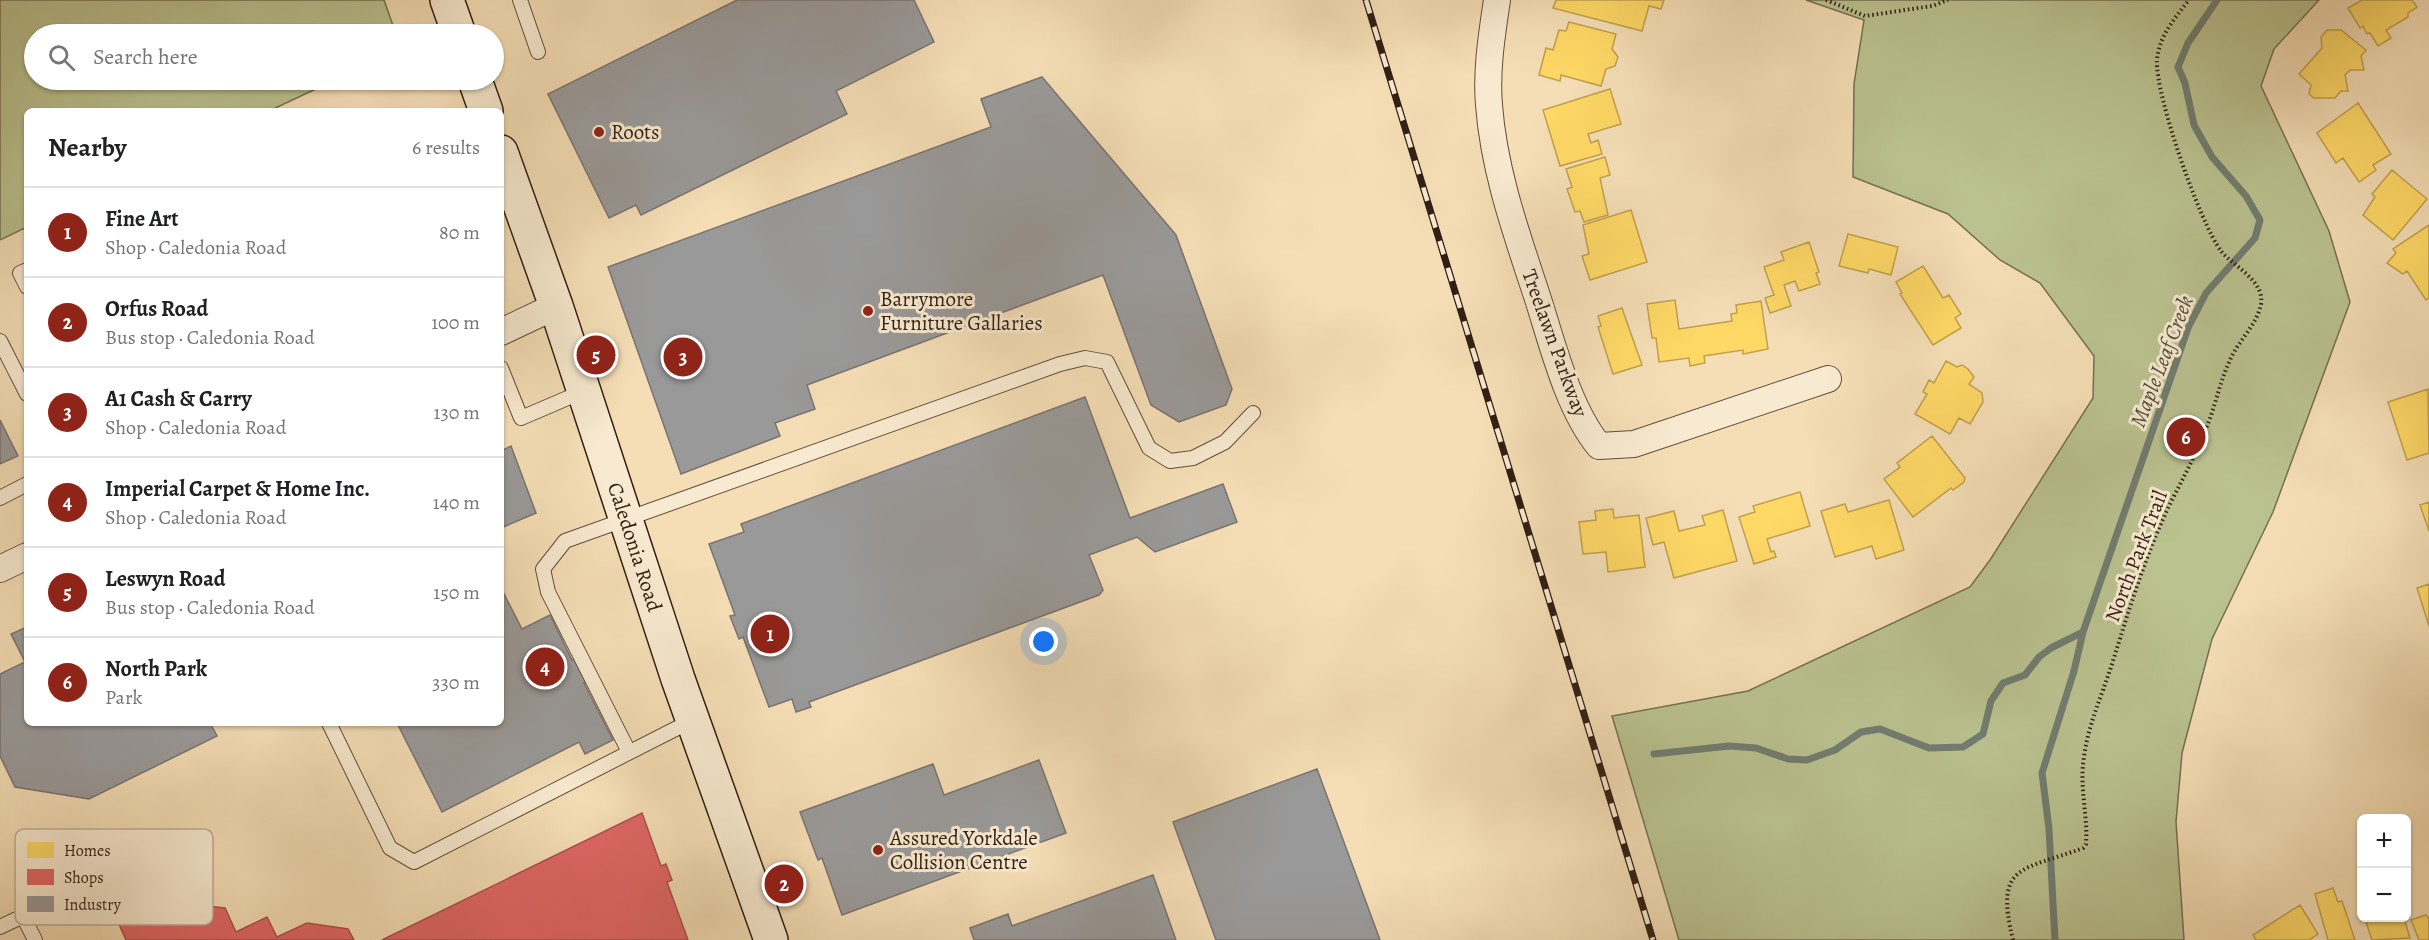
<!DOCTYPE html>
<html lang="en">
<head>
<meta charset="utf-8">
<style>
  :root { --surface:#fff; --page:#f2f2f2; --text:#202124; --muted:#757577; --line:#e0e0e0; --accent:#8f2418 }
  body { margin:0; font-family:Alegreya,serif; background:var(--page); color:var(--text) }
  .controls { position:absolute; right:18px; bottom:18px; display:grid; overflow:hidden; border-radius:9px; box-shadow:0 2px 4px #0004 }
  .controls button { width:54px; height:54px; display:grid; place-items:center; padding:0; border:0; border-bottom:2px solid var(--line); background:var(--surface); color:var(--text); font:30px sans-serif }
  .you { position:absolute; left:1044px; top:642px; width:21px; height:21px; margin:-15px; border:4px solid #fff; border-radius:50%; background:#1a73e8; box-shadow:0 0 0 9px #1a73e833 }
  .badge { display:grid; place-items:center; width:39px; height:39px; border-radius:50%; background:var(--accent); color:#fff; font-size:20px; font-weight:700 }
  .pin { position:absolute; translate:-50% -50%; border:3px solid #fff; box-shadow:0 2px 6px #0006 }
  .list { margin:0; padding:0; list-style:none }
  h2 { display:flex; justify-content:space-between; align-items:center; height:78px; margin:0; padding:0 24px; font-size:26px }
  h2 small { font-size:20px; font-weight:400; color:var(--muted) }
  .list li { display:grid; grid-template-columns:39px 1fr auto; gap:18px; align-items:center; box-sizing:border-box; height:90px; padding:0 24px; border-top:2px solid var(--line) }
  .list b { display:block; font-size:22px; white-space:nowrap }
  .list p { margin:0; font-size:20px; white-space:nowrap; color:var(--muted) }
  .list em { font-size:20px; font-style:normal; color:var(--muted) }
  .icon { flex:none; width:33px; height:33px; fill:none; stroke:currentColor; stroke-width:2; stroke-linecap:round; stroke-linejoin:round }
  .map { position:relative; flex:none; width:2429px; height:940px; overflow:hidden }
  .search { position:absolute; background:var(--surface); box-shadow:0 2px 4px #0004; left:24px; top:24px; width:480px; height:66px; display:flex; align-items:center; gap:15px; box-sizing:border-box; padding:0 21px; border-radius:33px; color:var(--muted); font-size:22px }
  .panel { position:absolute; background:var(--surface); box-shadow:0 2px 4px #0004; left:24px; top:108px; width:480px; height:618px; border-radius:9px }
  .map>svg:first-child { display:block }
</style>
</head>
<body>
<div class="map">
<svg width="2429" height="940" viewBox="0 0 2429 940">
  <rect width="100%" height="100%" fill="#f5deb6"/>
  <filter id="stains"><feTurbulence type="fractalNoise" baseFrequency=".00333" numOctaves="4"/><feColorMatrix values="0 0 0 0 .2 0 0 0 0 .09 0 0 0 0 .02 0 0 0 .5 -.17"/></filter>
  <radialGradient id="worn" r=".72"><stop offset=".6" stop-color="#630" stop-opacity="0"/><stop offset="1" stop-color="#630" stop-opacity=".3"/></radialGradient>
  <!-- green -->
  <path fill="#bac290" stroke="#767052" stroke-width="1.5" d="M0,0H384L396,34H34V80H335L269,111H27V227L0,240Z
    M1806,0H2319L2274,49L2261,86L2329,231L2350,302L2273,512L2212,639L2182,753L2176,822L2184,940H1679L1612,716L1748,691L1970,587L1990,560L2093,398L2094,356L2040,283L2000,260L1948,214L1853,177L1854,84L1864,20Z"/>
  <!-- homes -->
  <path fill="#ffd966" stroke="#c1a14d" stroke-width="1.5" d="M1556,0H1664L1661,9L1649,6L1642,31L1553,8Z
    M2362,0H2412L2417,7L2408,13V17L2386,30L2391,38L2378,46L2370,33L2367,34L2363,26L2360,28L2348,8Z
    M1569,22L1616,34L1612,49L1618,57L1615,66L1606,69L1601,86L1561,75L1560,81L1539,75L1546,48L1553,50L1559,30L1566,31Z
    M2327,30H2341L2366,50L2361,56L2364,70H2350L2345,75L2348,91H2341L2335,98H2314L2309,94L2311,85L2299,74L2322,48L2321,37Z
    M1610,89L1621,124L1588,134L1591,143L1598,140L1602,154L1560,166L1543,110Z
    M2358,103L2391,154L2373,165L2376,170L2359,182L2343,158L2336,163L2317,133Z
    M1605,157L1610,175L1600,178L1608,215L1584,222L1580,211L1575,212L1567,189L1572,187L1566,169Z
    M2392,170L2427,199L2393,240L2363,215L2375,197L2372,194Z
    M1631,210L1647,262L1590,280L1582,256L1589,254L1583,225Z
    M2429,225V298L2426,300L2407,271L2403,274L2387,263L2396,253L2393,249Z
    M1848,234L1898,247L1891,275L1869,269L1868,273L1839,266Z
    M1809,242L1819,272L1816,273L1820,284L1799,291L1795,281L1784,285L1791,306L1770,313L1765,298L1774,295L1764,267L1784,260L1781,252Z
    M1923,266L1943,298L1949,295L1961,314L1955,318L1961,328L1933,345L1900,294L1902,293L1896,282Z
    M1675,300L1679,329L1732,321L1731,314L1737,313L1736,305L1761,301L1768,349L1743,354V350L1704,356L1705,363L1690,366L1689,358L1659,362L1656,338H1652L1647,304Z
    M1622,308L1642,365L1613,374L1598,327L1601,326L1598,316Z
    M1946,361L1957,367L1962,365L1968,369L1974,377L1969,384L1982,393L1983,402L1970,424L1959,418L1950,434L1915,414L1927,394L1923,392L1929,380L1934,383Z
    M2428,389L2429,453L2407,460L2388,402Z
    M1932,436L1965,478L1964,482L1953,490L1951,488L1913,517L1884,479L1900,467L1897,463Z
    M1800,492L1810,526L1767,539L1771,552L1774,551L1776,557L1754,564L1739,517L1755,512L1753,506Z
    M1889,500L1904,550L1876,559L1872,546L1835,557L1821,511L1845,504L1848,512Z
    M2429,502V531L2420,505Z
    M1613,509L1614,518L1639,515L1645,567L1608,572L1606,552L1583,554L1579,522L1596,520L1595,511Z
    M1723,510L1737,561L1674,578L1664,542L1653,545L1646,518L1674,511L1679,531L1705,525L1702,516Z
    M2429,584V626L2417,588Z
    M2333,888L2338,902L2342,901L2355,940H2328L2315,894Z
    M2300,905L2318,934L2309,940H2256L2253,935Z
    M2426,915L2429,919V940H2419L2411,920Z
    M2381,918H2404L2410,938L2372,940L2366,922Z"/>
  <!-- shops -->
  <path fill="#e06666" stroke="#ac504d" stroke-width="1.5" d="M642,813L661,866L666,864L672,880L667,882L688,940H382Z
    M161,901L225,908L236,932L267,917L277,937L307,923L348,929L354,940H126L118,922Z"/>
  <!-- industry -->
  <path fill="#999" stroke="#7a7471" stroke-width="1.5" d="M737,0H914L934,42L836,91L847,114L641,215L636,205L609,218L548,94Z
    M1042,77L1176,235L1232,389L1226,405L1179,422L1151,405L1103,275L807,385L815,409L775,423L780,436L681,474L608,267L991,127L981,99Z
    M1085,397L1130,518L1223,484L1237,522L1155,552L1137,537L1089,555L1103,590L1099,595L809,702L811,707L796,712L792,699L769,707L743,637L739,639L730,616L735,615L709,544L744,532L741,524Z
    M0,420L18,456L0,464Z
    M511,446L536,513L501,528V451Z
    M501,588L522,629L550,615L572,660L576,658L588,682L584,683L613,740L585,754L579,742L442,812L397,723H501Z
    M27,627V723H210L217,736L89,799L15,787L0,756V674L25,662L11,634Z
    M1039,760L1066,833L842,915L822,858L818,860L800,812L933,764L944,795Z
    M1317,769L1380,940H1216L1173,822Z
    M1153,875L1176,940H974L970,928L1008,914L1012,926Z"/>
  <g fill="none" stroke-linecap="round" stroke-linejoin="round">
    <!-- stream -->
    <path stroke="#717d70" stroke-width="7" d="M1654,754L1729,746L1756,748L1788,759L1807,760L1835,750L1861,732L1880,729L1929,748L1963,747L1983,734L1991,701L2003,683L2025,675L2039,657L2051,648L2083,632
      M2055,940L2049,829L2042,773L2074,671L2083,632L2188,328L2206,293L2255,238L2260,220L2246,196L2212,157L2194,125L2185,83L2178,67L2188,43L2217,0"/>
    <defs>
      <path id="lane" d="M520,0L538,52
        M27,270L20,273L27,287
        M0,341L27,394
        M501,368L521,418L584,391
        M0,498L27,484
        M329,723L390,848L414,862L693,720
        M629,752L548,592L543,569L565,541L1060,364L1085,358L1107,362L1149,448L1170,461L1193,458L1225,442L1253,413
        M0,927L23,916L35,940"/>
      <path id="street" d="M1497,0C1492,34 1486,70 1489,105C1494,172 1517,235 1538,299C1553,346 1568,408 1599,446L1634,444L1828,379
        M501,332L556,306
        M0,569L27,556"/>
      <path id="secondary" d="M447,0L459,34
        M475,80L486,111
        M501,152L556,306L678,679L771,940"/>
    </defs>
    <!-- lane casing -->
    <use href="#lane" stroke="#624e3c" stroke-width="16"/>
    <!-- street casing -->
    <use href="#street" stroke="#624e3c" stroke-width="28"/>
    <!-- secondary casing -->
    <use href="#secondary" stroke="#311e13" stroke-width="36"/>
    <!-- path -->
    <path stroke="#311e13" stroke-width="4" stroke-dasharray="1.5 3" stroke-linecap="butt" d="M1826,0L1865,16L1932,6L1948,0
      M2013,940C1994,863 2022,871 2083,848L2086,844C2088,814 2079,787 2084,757C2088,725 2102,695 2112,664C2129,610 2145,556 2170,504C2183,478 2197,453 2207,426C2216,404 2220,381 2230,360C2238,341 2257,325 2261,304C2265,281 2233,266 2221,251C2200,223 2155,95 2157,60C2159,36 2175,18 2189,0"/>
    <!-- lane -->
    <use href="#lane" stroke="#f8ead0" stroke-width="14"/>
    <!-- street -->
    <use href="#street" stroke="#f8ead0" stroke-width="26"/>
    <!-- secondary -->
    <use href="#secondary" stroke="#f8ead0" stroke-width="33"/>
    <defs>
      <path id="rail" d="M1366,0L1653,940"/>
    </defs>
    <!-- rail casing -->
    <use href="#rail" stroke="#311e13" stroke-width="7"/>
    <!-- rail -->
    <use href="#rail" stroke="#f8ead0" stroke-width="4.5" stroke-dasharray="14" stroke-linecap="butt"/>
  </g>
  <!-- markers -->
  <g fill="#8f2418" stroke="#f8ead0" stroke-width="2">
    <circle cx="599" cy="132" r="6"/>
    <circle cx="868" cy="311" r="6"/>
    <circle cx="878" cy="850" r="6"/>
  </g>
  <g text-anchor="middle" stroke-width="6" stroke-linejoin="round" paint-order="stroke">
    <!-- poi labels -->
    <g font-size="21" fill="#311e13" stroke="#f8ead0" text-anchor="start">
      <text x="611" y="139">Roots</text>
      <text x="880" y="306">Barrymore<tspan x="880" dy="24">Furniture Gallaries</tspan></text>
      <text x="890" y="845">Assured Yorkdale<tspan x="890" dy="24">Collision Centre</tspan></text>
    </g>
    <!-- street labels -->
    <g font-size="21" fill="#311e13" stroke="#f8ead0">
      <text transform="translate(1555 343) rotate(70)" y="7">Treelawn Parkway</text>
      <text transform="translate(635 547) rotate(72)" y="7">Caledonia Road</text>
      <text transform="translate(2136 556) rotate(-69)" y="7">North Park Trail</text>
    </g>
    <!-- water labels -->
    <g font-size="22" font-style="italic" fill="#514d42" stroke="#f8ead0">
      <text transform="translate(2161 361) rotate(-69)" y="8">Maple Leaf Creek</text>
    </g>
  </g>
  <!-- legend -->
  <rect x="15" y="829" width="198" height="96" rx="9" fill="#f8ead0" stroke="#bcad97" stroke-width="1.5"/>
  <rect x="27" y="842" width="27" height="16" fill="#ffd966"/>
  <rect x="27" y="869" width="27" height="16" fill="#e06666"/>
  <rect x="27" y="896" width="27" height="16" fill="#999"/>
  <g font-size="16" fill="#311e13">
    <text x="64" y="856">Homes</text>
    <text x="64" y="883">Shops</text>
    <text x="64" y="910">Industry</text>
  </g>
  <rect width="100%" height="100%" filter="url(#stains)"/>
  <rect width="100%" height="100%" fill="url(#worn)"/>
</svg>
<div class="controls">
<button>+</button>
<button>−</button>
</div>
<div class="you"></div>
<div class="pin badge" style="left:770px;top:634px">1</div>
<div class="pin badge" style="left:784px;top:884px">2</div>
<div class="pin badge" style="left:683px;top:357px">3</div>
<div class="pin badge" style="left:545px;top:667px">4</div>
<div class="pin badge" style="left:596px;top:355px">5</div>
<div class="pin badge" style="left:2186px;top:437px">6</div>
<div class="search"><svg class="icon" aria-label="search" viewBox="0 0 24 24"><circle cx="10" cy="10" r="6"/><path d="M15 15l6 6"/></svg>Search here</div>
<section class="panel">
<h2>Nearby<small>6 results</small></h2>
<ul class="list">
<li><span class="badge">1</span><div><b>Fine Art</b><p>Shop · Caledonia Road</p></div><em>80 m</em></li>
<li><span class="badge">2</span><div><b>Orfus Road</b><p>Bus stop · Caledonia Road</p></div><em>100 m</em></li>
<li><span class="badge">3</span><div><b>A1 Cash &amp; Carry</b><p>Shop · Caledonia Road</p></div><em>130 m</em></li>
<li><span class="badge">4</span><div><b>Imperial Carpet &amp; Home Inc.</b><p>Shop · Caledonia Road</p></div><em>140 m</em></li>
<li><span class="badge">5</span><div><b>Leswyn Road</b><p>Bus stop · Caledonia Road</p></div><em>150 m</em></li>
<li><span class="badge">6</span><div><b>North Park</b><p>Park</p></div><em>330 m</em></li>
</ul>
</section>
</div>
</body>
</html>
